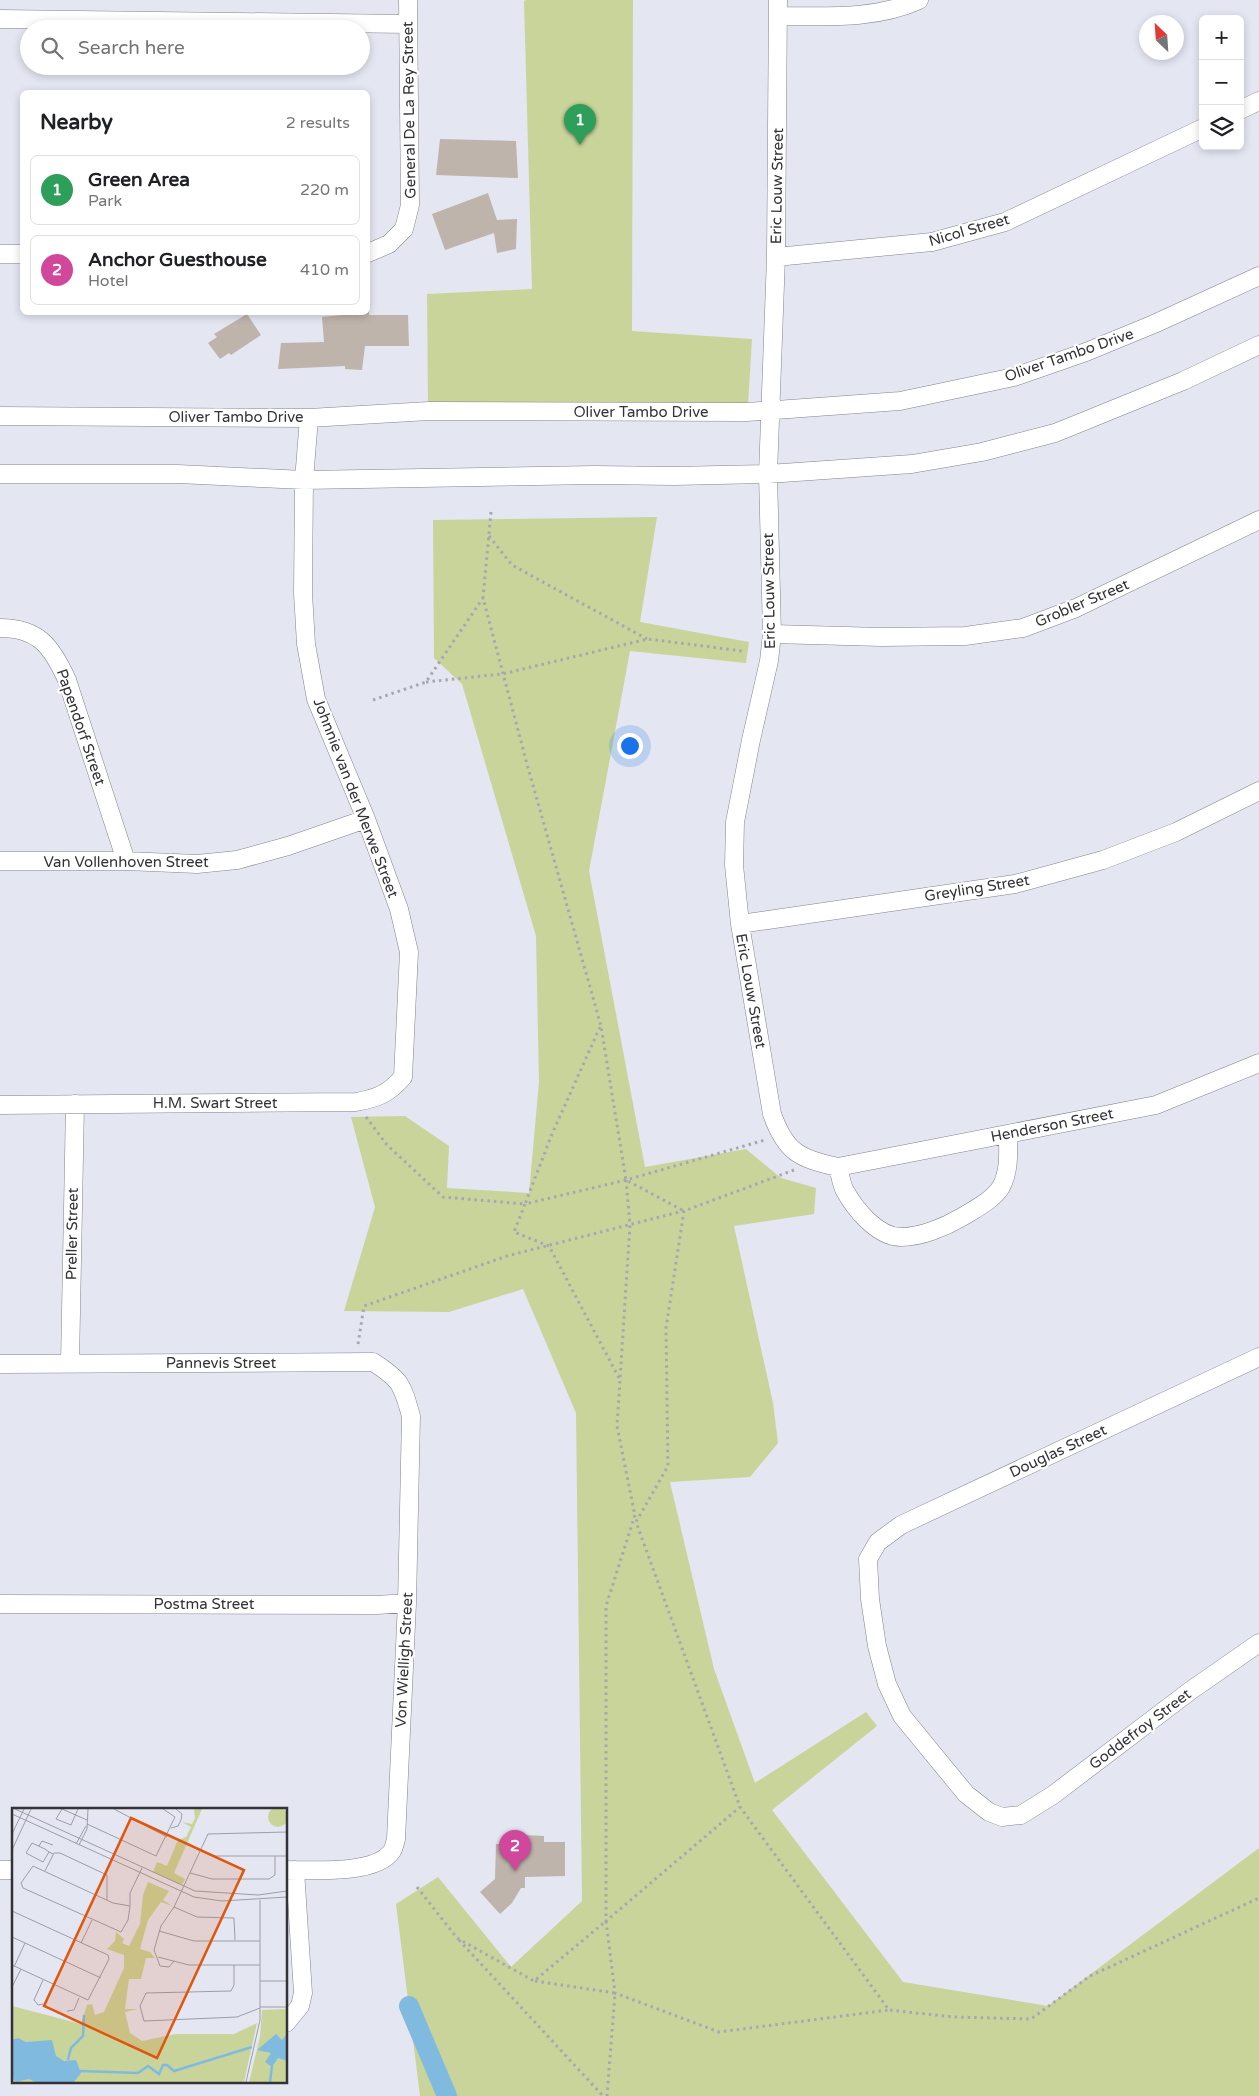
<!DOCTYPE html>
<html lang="en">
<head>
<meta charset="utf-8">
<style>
  :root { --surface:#fff; --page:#f6f6f6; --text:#202124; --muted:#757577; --line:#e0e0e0; --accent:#111827 }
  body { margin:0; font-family:"Varela Round",sans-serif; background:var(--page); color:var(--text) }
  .controls { position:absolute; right:15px; top:15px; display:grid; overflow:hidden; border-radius:8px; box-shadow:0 2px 8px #0003 }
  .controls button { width:45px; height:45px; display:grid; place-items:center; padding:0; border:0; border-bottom:1px solid var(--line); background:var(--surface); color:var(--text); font:25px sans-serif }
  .compass { position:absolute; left:1139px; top:15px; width:45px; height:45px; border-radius:50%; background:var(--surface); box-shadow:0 2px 8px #0003; rotate:335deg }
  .you { position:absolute; left:629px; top:745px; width:18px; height:18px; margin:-12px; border:4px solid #fff; border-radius:50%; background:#1a73e8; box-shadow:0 0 0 8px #1a73e833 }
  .badge { display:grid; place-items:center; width:32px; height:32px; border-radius:50%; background:var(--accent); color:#fff; font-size:16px; font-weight:700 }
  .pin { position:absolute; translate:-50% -41px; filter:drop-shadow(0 1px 2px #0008) }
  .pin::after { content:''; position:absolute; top:26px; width:18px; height:15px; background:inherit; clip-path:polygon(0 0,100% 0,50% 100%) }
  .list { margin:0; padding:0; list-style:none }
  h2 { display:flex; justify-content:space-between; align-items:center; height:65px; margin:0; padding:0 20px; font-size:21px }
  h2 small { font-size:16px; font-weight:400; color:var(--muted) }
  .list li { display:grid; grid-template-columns:32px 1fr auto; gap:15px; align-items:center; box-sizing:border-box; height:70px; margin:0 10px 10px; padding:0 10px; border:1px solid var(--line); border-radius:8px }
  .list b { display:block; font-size:19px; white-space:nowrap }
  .list p { margin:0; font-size:16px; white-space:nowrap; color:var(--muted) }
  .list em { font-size:16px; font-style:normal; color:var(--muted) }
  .icon { flex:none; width:28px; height:28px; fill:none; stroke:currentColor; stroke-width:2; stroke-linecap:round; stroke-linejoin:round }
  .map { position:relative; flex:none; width:1259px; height:2096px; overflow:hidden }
  .search { position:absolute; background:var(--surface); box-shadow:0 2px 8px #0003; left:20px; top:20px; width:350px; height:55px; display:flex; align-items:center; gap:12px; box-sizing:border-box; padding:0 18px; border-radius:28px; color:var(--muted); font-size:19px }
  .panel { position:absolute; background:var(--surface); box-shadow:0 2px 8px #0003; left:20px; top:90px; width:350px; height:225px; border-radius:8px }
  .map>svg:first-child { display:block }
</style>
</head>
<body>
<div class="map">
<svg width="1259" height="2096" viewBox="0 0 1259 2096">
  <rect width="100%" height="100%" fill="#e4e6f2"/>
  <!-- green -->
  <path fill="#c9d49a" d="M526,0H633L632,331L752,339L748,404L428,402L427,294L532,289L524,1Z
    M657,517L640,622L749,642L746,663L630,651L589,871L645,1167L746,1149L781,1178L816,1188L814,1214L734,1226L773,1403L778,1443L750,1477L670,1482L714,1669L755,1783L866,1712L877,1726L772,1810L903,1982L1048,2006L1259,1848V2096H420L396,1904L438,1877L511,1967L582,1901L576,1413L523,1289L449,1312L344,1311L375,1207L351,1117L405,1116L449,1146L447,1188L529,1193L539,1082L536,936L462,684L434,658L433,520Z"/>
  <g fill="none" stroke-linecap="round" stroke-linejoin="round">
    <!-- canal -->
    <path stroke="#80bbdf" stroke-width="20" d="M409,2006L447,2096"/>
  </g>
  <!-- building -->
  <path fill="#beb4ac" d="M440,139L516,141L518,178L436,175Z
    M488,193L497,220L517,219L516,249L497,253L494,233L445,250L432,214Z
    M342,312H369V315H408L409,346H365L362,370L345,369V366L278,369L281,343L324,342L322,317L342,315Z
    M247,314L261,335L231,355L229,353L220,359L208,343L217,337L214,334Z
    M525,1835L544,1836V1842H565V1876L525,1877V1888H521L512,1903L500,1914L480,1892L495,1879L496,1844H525Z"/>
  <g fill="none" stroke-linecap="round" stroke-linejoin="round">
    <defs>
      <path id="minor" d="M778,0L776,257L768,474L772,634L769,661L751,740L735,822L734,865L740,924L772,1114C786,1153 799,1158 838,1167L1156,1105L1259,1063
        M779,16C825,16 875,20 919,0
        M0,19L408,24
        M1240,110L1259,101
        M368,253L389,244L404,229L410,205L408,0
        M0,254H22
        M776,257L932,242L1005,222L1203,128
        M0,416L309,418L429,411L747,412L900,401L1014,377L1086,352L1154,324L1259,276
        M0,474H178L304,480L595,475L674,476L768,474L912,464L982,452L1055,433L1183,381L1259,345
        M0,628C39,628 52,647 67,680L126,861
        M772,634L882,637L965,636L1023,628L1076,608L1259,520
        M0,861H126L197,864L237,860L288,846L366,819
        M740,924L1015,884L1103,860L1176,832L1259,791
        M0,1105L356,1102C378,1098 388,1094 403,1077L409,952L399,909L366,819L316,699L306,644L303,593L304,480L309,418
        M838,1167C840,1174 841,1182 844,1189C854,1208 877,1237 901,1237C921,1237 945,1227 962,1217C975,1209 993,1200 1001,1187C1010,1170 1008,1152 1008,1134
        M1259,1357L901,1525L878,1542L868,1559L870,1599L877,1646L887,1684L902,1716L966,1794L989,1812L1002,1817L1021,1815L1053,1795L1190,1691L1259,1643
        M0,1364L373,1362C401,1380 402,1384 411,1416L407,1603L396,1839C395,1843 394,1848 392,1851C376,1875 312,1870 286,1870
        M70,1364L75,1104
        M0,1604L377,1605L407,1603
        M0,1870H14
        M286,2023L300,2006L303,1993L295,1870"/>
    </defs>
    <!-- minor casing -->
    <use href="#minor" stroke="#82838e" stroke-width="19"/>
    <!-- path -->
    <path stroke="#a6a7b1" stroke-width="3" stroke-dasharray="2.5 4" stroke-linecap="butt" d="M491,512L483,598L527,764L601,1026L626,1180L684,1211
      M489,536L512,565L647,639
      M426,682L502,674L648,639L742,651
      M373,700L426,682L483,598
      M366,1117L387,1145L443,1197L525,1204L552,1134L600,1027
      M794,1170L684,1211L666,1328L668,1466L636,1522L740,1807L889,2010L954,2017L1031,2019L1090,1976L1259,1898
      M626,1180L630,1225L617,1426L635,1516
      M358,1344L364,1306L507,1256L683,1211
      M619,1378L549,1246L514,1232L525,1204L626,1180L765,1140
      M635,1515L606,1606V1921L740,1807
      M417,1887L457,1938L534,1981L606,1921
      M606,1921L615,1993L719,2032L889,2010
      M459,1940L603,2096
      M535,1981L615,1993L607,2096"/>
    <!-- minor -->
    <use href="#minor" stroke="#fff" stroke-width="18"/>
  </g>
  <g text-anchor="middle" stroke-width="4.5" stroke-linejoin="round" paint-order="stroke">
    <!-- street labels -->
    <g font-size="15" fill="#323237" stroke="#fff">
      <text transform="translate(409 110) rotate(-91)" y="5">General De La Rey Street</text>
      <text transform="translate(777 186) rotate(-89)" y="5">Eric Louw Street</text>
      <text transform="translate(969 230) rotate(-16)" y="5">Nicol Street</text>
      <text transform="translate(1069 355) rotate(-19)" y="5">Oliver Tambo Drive</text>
      <text x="641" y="417">Oliver Tambo Drive</text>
      <text x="236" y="422">Oliver Tambo Drive</text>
      <text transform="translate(769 591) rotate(-91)" y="5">Eric Louw Street</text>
      <text transform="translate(1082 603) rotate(-23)" y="5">Grobler Street</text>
      <text transform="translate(81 727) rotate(71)" y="5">Papendorf Street</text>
      <text transform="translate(356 798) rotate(69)" y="5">Johnnie van der Merwe Street</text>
      <text x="126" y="867">Van Vollenhoven Street</text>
      <text transform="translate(977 888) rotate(-9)" y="5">Greyling Street</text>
      <text transform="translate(751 991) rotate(80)" y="5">Eric Louw Street</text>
      <text x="215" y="1108">H.M. Swart Street</text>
      <text transform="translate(1052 1125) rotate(-11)" y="5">Henderson Street</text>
      <text transform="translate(72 1234) rotate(-89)" y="5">Preller Street</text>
      <text x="221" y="1368">Pannevis Street</text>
      <text transform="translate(1058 1451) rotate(-25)" y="5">Douglas Street</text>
      <text x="204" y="1609">Postma Street</text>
      <text transform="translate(404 1660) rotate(-87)" y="5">Von Wielligh Street</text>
      <text transform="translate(1140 1729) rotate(-37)" y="5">Goddefroy Street</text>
    </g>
  </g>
  <!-- overview -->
  <g transform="translate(12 1808)">
    <rect width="275" height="275" fill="#e4e6f2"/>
    <path d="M256 9a10 10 0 1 1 20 0a10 10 0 1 1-20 0ZM182,1H190L162,65L173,71L170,77L141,64L145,54L155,58L166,32L174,29L179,19L170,14L180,16L183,10ZM136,74L157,83L151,92L160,98L149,94L136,112L128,141L138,144L143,150H134L129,171H117L113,201H126L113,204L118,225L130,233L164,226H222L245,215L232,274H0V198L69,216L75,197L80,196L83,207L92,204L112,160V147L95,141L103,133L104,124L112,131L110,135L117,138L128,116L131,87ZM275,201V274H237L248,229L250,202Z" fill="#c9d49a"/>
    <path d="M264,226L270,232L275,226V253L266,250L260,259L253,254L259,245L245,242ZM6,230L14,234L40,232L44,248L52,253L64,252L69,265L62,274H23L17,271L4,274L0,270V232Z" fill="#80bbdf"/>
    <path fill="none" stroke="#80bbdf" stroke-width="2.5" d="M56,252L59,240L71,228L72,207M68,263L126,265L136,258L147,266L151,257H155L162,263L240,239M258,274L260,258"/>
    <path fill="none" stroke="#9d9ea7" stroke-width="1" d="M3,1L183,83L246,87L275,83M50,1L44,11L59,17L66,1M50,1L75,12M102,1L155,29M0,6L182,89L210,93L275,89M75,16L144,48L163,9L151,1M159,20L166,18L169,12L170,6L164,1M0,26L12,1M64,36L74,18M67,37L75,21L76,1M27,38L30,33L41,37M0,42L19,1M189,43L201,48H275M37,44L31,54L14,45L20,35L33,41L37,44L41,46M33,63L42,45H48L95,67V92M178,65L200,71H257L263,67V48M118,98L101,95L21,58L9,75L11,80L109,124L116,112L118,98V85L130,60M162,99L185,109L222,110L223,132M0,103L96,147L97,151L76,192L0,157M147,123L182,133H248M0,129L89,170M69,135L80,112M146,149L177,157H248M162,153L157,159L148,158L142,142L149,118L162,99L196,26L275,24M222,157V177L219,183L134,185L128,198L132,213L225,209L248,200M2,159L13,135M31,172L22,192L26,197L31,196M248,173H275M0,179L9,161M248,199H275M55,203L62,202L67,190M234,274L248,212V92"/>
    <path fill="#df570e" fill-opacity="0.15" stroke="#df570e" stroke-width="2.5" d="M119,10L232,62L145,250L32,198Z"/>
    <rect width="275" height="275" fill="none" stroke="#323237" stroke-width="2.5"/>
  </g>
</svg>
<div class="controls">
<button>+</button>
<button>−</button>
<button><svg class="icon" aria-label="layers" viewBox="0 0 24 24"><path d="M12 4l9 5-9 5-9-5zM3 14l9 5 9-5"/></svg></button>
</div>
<svg class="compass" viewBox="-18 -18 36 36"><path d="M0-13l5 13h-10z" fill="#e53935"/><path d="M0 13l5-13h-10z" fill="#757577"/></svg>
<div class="you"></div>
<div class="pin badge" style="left:580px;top:145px;background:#2e9e5b">1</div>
<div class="pin badge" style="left:515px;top:1871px;background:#d1479c">2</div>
<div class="search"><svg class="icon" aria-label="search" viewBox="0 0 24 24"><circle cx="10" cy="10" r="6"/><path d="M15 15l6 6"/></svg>Search here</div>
<section class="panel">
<h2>Nearby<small>2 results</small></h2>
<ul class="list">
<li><span class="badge" style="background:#2e9e5b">1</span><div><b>Green Area</b><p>Park</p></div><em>220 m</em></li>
<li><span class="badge" style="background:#d1479c">2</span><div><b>Anchor Guesthouse</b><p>Hotel</p></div><em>410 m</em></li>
</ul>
</section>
</div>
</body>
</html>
